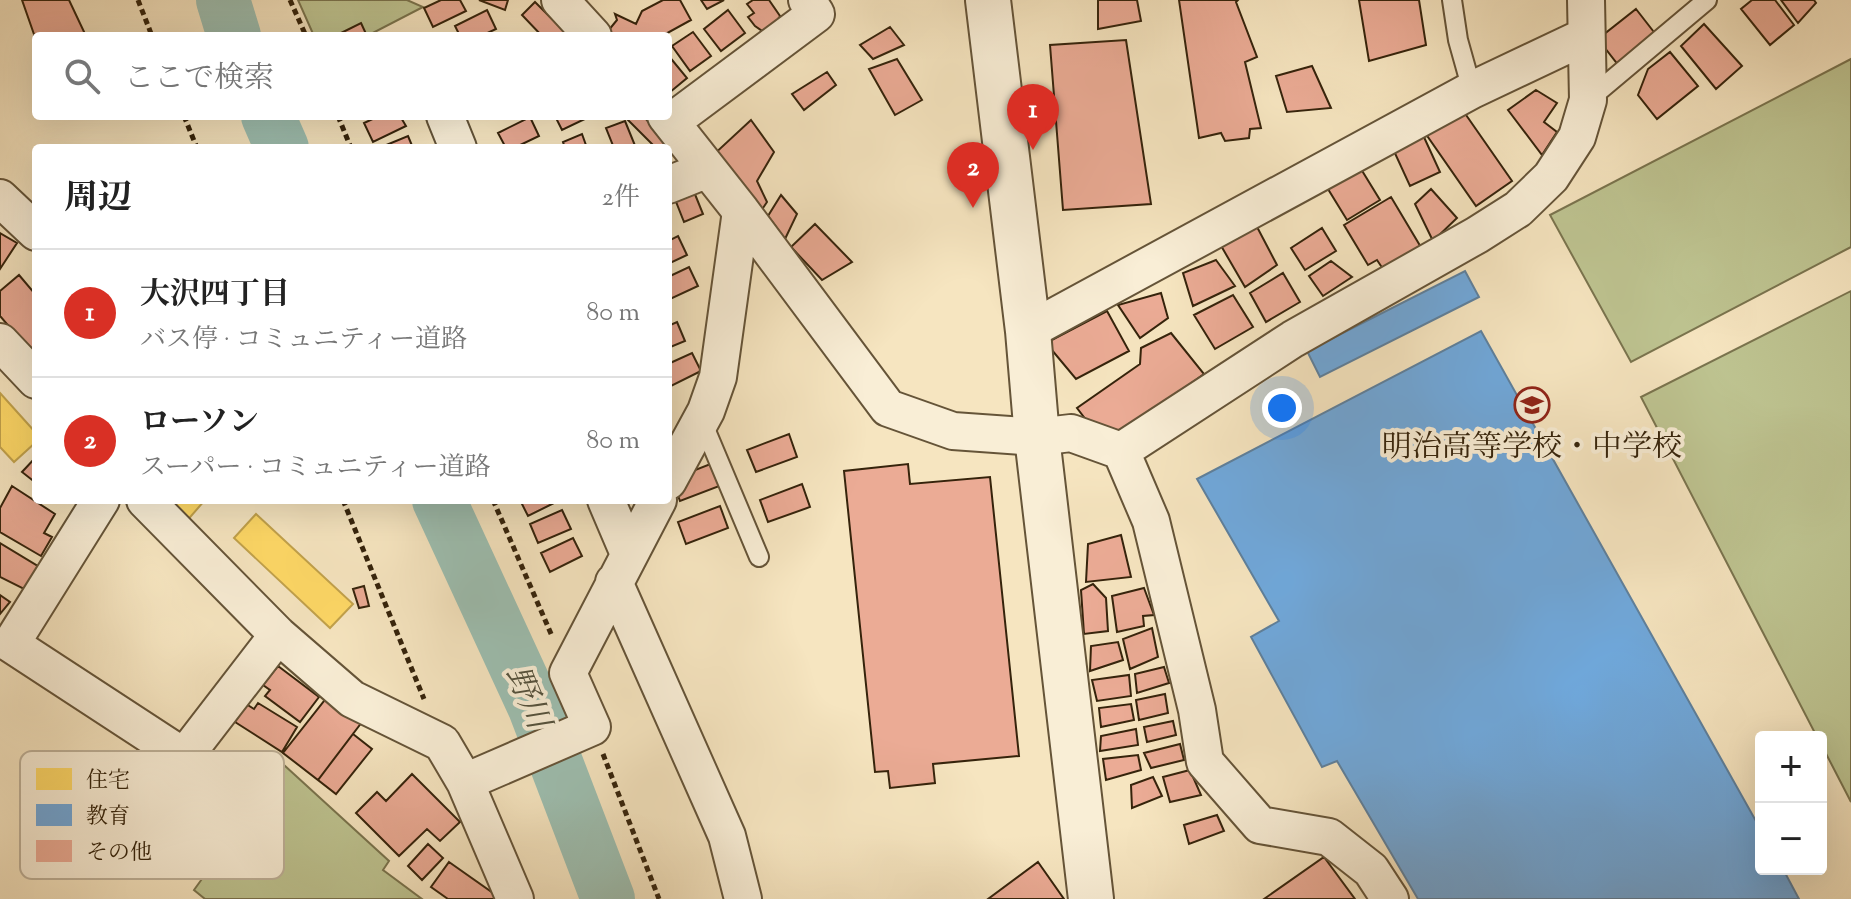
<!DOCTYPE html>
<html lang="ja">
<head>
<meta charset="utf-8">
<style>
  :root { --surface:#fff; --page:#f6f6f6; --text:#222; --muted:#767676; --line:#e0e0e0; --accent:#d93025 }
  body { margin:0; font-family:"Sorts Mill Goudy","Noto Serif JP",serif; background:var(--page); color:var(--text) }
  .controls { position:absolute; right:24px; bottom:24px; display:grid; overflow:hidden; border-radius:8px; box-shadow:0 8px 32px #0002 }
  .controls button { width:72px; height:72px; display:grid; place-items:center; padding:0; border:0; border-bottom:2px solid var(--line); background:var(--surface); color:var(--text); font:40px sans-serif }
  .you { position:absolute; left:1282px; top:408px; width:28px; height:28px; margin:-20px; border:6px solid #fff; border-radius:50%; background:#1a73e8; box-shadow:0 0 0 12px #1a73e833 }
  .badge { display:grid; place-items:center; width:52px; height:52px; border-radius:50%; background:var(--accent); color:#fff; font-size:26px; font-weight:700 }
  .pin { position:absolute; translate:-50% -66px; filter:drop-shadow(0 2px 4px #0008) }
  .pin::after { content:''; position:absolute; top:42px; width:28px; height:24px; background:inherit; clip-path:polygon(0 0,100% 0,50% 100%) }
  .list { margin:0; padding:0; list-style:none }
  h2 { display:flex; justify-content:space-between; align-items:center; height:104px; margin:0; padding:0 32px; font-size:34px }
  h2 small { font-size:26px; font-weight:400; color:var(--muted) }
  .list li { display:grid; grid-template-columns:52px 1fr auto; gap:24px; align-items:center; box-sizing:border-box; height:128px; padding:0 32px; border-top:2px solid var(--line) }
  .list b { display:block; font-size:30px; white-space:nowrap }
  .list p { margin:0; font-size:26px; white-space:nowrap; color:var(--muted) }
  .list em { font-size:26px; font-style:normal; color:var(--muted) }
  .icon { flex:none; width:44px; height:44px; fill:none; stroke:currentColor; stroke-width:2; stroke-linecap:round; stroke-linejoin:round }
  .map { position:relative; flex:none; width:1851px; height:899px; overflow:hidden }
  .search { position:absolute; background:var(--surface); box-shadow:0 8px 32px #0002; left:32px; top:32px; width:640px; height:88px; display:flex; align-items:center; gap:20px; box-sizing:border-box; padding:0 28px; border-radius:8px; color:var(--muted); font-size:30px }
  .panel { position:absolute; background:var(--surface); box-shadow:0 8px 32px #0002; left:32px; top:144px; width:640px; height:360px; border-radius:8px }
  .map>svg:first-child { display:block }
</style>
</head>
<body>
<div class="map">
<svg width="1851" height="899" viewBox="0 0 1851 899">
  <rect width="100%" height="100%" fill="#f6e5c0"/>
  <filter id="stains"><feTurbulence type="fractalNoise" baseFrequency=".0025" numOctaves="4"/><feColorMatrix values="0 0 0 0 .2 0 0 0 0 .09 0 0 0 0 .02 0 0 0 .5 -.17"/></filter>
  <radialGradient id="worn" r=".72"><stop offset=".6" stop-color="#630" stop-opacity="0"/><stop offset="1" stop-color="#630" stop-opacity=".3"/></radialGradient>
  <!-- green -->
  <path fill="#bec491" stroke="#7a744e" stroke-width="2" d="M298,0H407L423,7L367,36H314Z
    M1851,59V247L1631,362L1550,215Z
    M1851,291V802L1821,744V737H1817L1641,397Z
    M284,765L389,861L383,870L422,899H205L194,890Z"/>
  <!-- homes -->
  <path fill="#ffd966" stroke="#c2a24b" stroke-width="2" d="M0,393L36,433V442L14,462L0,447Z
    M159,500H205L185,523Z
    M256,514L353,604L330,628L234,538Z"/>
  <!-- schools -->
  <path fill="#6fa8dc" stroke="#5e809d" stroke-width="2" d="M1465,271L1479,297L1320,377L1307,351Z
    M1481,331L1761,830V869H1783L1799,899H1418L1337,761L1322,767L1251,637L1279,621L1197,479Z"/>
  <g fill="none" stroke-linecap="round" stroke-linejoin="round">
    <!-- river -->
    <path stroke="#9dbfb1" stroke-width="54" d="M223,0L234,36
      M268,116L282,148
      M439,500L535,708L608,899"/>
  </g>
  <!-- building -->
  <path fill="#ebab95" stroke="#35230b" stroke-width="2" d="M22,0H69L86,36H36V40Z
    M441,0H460L466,11L433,27L424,8Z
    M479,0H508L505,10Z
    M663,0H680L691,20L662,36H610L608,31L617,20L615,14L636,24L642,11Z
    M701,0H724L707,9Z
    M753,0H769L780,16L768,35L755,26L748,17L754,13L747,4Z
    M1098,0H1137L1141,21L1098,29Z
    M1179,0H1238L1236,2L1257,57L1245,62L1261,128L1250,129L1249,138L1225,141L1221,133L1199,138Z
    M1359,0H1419L1426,45L1369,61Z
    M1752,0H1775L1794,25L1770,45L1741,9Z
    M1781,0H1814L1816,3L1798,23Z
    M535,2L565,32L561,36H542L522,15Z
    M1636,9L1657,36L1619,66L1598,39Z
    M487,10L496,29L481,36H460L455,26Z
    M728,10L745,33L721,51L704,29Z
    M361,23L367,36H335Z
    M1704,24L1742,66L1716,89L1681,46Z
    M890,27L904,45L873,59L860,45Z
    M693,32L711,56L690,71L672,46Z
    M1126,40L1151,204L1063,210L1050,45Z
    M1670,52L1698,86L1657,119L1638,95L1648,69Z
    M668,55L687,78L669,93L668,92Z
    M897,59L922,100L895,115L869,69Z
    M1312,66L1331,108L1287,112L1276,76Z
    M827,72L836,85L804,110L792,94Z
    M1536,90L1557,103L1544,122L1557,132L1542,155L1508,110Z
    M1457,102L1512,181L1476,206L1421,127Z
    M379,116H400L406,126L373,142L364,123Z
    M555,116H591L562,130Z
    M624,116H643L674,148L668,154V148H656Z
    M530,117L539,136L514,148H506L498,133Z
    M751,120L774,152L757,181L767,202L757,217L711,157Z
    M625,121L636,148H614L606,128Z
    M582,134L587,148H565L563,142Z
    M1423,135L1440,172L1410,186L1393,149Z
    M408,136L413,148H379Z
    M1361,169L1380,200L1347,220L1328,189Z
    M690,182L703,214L684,222L671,189Z
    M1431,189L1457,218L1433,241L1415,204Z
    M781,195L797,214L785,239L768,216Z
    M1391,197L1422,249L1385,272L1377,260L1368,265L1344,225Z
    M815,224L852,262L822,280L791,247Z
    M1256,225L1277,265L1245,287L1220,244Z
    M1322,228L1336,251L1305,270L1291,248Z
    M0,233L17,243L0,269Z
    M678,236L687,255L668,264V241Z
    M1216,260L1235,286L1193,306L1183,273Z
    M1331,261L1352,277L1323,296L1309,276Z
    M689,267L698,286L668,300V277Z
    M1283,273L1300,302L1266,322L1250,293Z
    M19,275L36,295V358L0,316V291Z
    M1161,293L1168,318L1140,338L1118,305Z
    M1233,295L1253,327L1215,349L1194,315Z
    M1107,311L1129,351L1076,379L1046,343Z
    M677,322L685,341L668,348V326Z
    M1171,333L1204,374L1106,446L1077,408L1140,364L1141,348Z
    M692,353L701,371L669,387L668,364Z
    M789,434L797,457L756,472L747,450Z
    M36,457V483L22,472Z
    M713,463L722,485L680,501L672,479Z
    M908,464L910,484L990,477L1019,756L933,764L935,783L890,788L888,771L875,772L844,471Z
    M802,484L810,507L768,522L760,500Z
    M12,486L55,514L44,533L52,537L41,556L0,532V508Z
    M520,500H560L528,516Z
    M720,506L728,528L686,544L678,522Z
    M562,510L571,529L538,543L530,524Z
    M1121,535L1131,577L1086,582L1088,544Z
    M573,538L582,556L550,572L541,553Z
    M0,543L41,568L30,592L0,577Z
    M1093,584L1106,598L1108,631L1084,634L1081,590Z
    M364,586L369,606L359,608L353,589Z
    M1144,588L1154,615L1143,616L1144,626L1117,632L1112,596Z
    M0,595L10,602L0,614Z
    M1152,628L1158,657L1130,669L1123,639Z
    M1118,642L1123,660L1090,671L1091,646Z
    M278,666L319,697L300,722L265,696L270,690L263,685Z
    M1164,667L1169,683L1137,693L1135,674Z
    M1129,675L1131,696L1097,701L1092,680Z
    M1165,694L1168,713L1139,720L1136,700Z
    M328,696L362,722L318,780L283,753Z
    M258,703L297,727L282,752L235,722L246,704L254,709Z
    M1131,704L1134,720L1101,727L1099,708Z
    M1173,721L1176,735L1147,742L1144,727Z
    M1136,729L1138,745L1100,751L1101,736Z
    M353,734L372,749L336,794L318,780Z
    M1180,744L1184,760L1151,768L1144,753Z
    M1138,755L1141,770L1106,780L1103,759Z
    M1190,770L1201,795L1170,802L1163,777Z
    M412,774L460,822L440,841L427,829L399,856L356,813L377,792L386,801Z
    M1153,777L1162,796L1132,808L1131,785Z
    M1217,815L1224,831L1189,844L1184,825Z
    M428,844L443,858L422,880L408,866Z
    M1324,857L1355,899H1264Z
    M449,862L500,898L499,899H448L431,887Z
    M1038,862L1064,899H988Z"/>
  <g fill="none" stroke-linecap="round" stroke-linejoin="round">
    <defs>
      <path id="service" d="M1452,0L1458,40L1472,90
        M1588,100L1707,0
        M701,419L759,557"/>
      <path id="minor" d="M560,0L593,36
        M445,116L458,148
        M666,116L741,211L888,408L953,431L1037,437L1071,433L1121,451L1151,521L1197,710L1205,762L1260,825L1329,837L1371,870L1390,899
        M671,122L816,14L807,0
        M668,185L708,169
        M0,198L36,232
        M1028,331L1472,90L1586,36
        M0,342L36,380
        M1121,451L1293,339L1477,235L1518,209L1551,177L1577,137L1588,100L1586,0
        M668,481L706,411L718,377L741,211
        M101,500L11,644L184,757L278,635
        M145,500L278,635L352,699L442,743L465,782L592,727L568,673L658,500
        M606,500L629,554
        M614,582L727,836L743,899
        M465,782L515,899"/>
      <path id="tertiary" d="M988,0L1028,331L1037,437L1091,899"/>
    </defs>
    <!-- service casing -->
    <use href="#service" stroke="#655438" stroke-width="22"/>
    <!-- minor casing -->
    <use href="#minor" stroke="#655438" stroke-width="40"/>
    <!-- tertiary casing -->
    <use href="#tertiary" stroke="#655438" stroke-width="48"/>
    <!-- path -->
    <path stroke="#35230b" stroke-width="5" stroke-dasharray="6 4" stroke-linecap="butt" d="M138,0L152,36
      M290,0L306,36
      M184,116L197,148
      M338,116L351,148
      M343,500L424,699
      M493,500L552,636
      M603,754L659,899"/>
    <!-- service -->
    <use href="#service" stroke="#f9eed6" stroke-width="18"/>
    <!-- minor -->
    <use href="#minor" stroke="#f9eed6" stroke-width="36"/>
    <!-- tertiary -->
    <use href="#tertiary" stroke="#f9eed6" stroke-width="44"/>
  </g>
  <!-- icons -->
  <defs>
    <symbol id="school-ring" viewBox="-11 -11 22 22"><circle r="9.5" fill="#f9eed6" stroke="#8f2418" stroke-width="1.5"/><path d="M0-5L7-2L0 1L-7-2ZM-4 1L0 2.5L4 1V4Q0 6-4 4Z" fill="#8f2418"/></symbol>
  </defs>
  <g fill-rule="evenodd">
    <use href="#school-ring" x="1512" y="385" width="40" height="40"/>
  </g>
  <g text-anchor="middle" stroke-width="8" stroke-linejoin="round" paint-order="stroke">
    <!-- poi labels -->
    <g font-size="30" fill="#35230b" stroke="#f9eed6">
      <text x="1532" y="456">明治高等学校・中学校</text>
    </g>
    <!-- water labels -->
    <g font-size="32" font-style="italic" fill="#54523d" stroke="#f9eed6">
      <text transform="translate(529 697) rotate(67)" y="11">野川</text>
    </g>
  </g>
  <!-- legend -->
  <rect x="20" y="751" width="264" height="128" rx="12" fill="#f9eed6" stroke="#beb199" stroke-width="2"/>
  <rect x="36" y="768" width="36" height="22" fill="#ffd966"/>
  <rect x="36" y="804" width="36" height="22" fill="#6fa8dc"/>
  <rect x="36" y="840" width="36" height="22" fill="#ebab95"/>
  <g font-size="22" fill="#35230b">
    <text x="86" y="787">住宅</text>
    <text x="86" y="823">教育</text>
    <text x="86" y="859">その他</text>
  </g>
  <rect width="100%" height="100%" filter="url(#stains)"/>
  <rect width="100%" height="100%" fill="url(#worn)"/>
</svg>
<div class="controls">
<button>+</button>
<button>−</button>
</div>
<div class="you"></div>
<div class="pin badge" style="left:1033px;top:150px">1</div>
<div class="pin badge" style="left:973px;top:208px">2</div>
<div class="search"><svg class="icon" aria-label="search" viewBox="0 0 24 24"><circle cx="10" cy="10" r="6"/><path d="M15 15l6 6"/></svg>ここで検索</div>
<section class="panel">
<h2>周辺<small>2件</small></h2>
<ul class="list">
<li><span class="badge">1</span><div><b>大沢四丁目</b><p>バス停 · コミュニティー道路</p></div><em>80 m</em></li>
<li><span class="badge">2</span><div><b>ローソン</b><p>スーパー · コミュニティー道路</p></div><em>80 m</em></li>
</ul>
</section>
</div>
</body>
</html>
